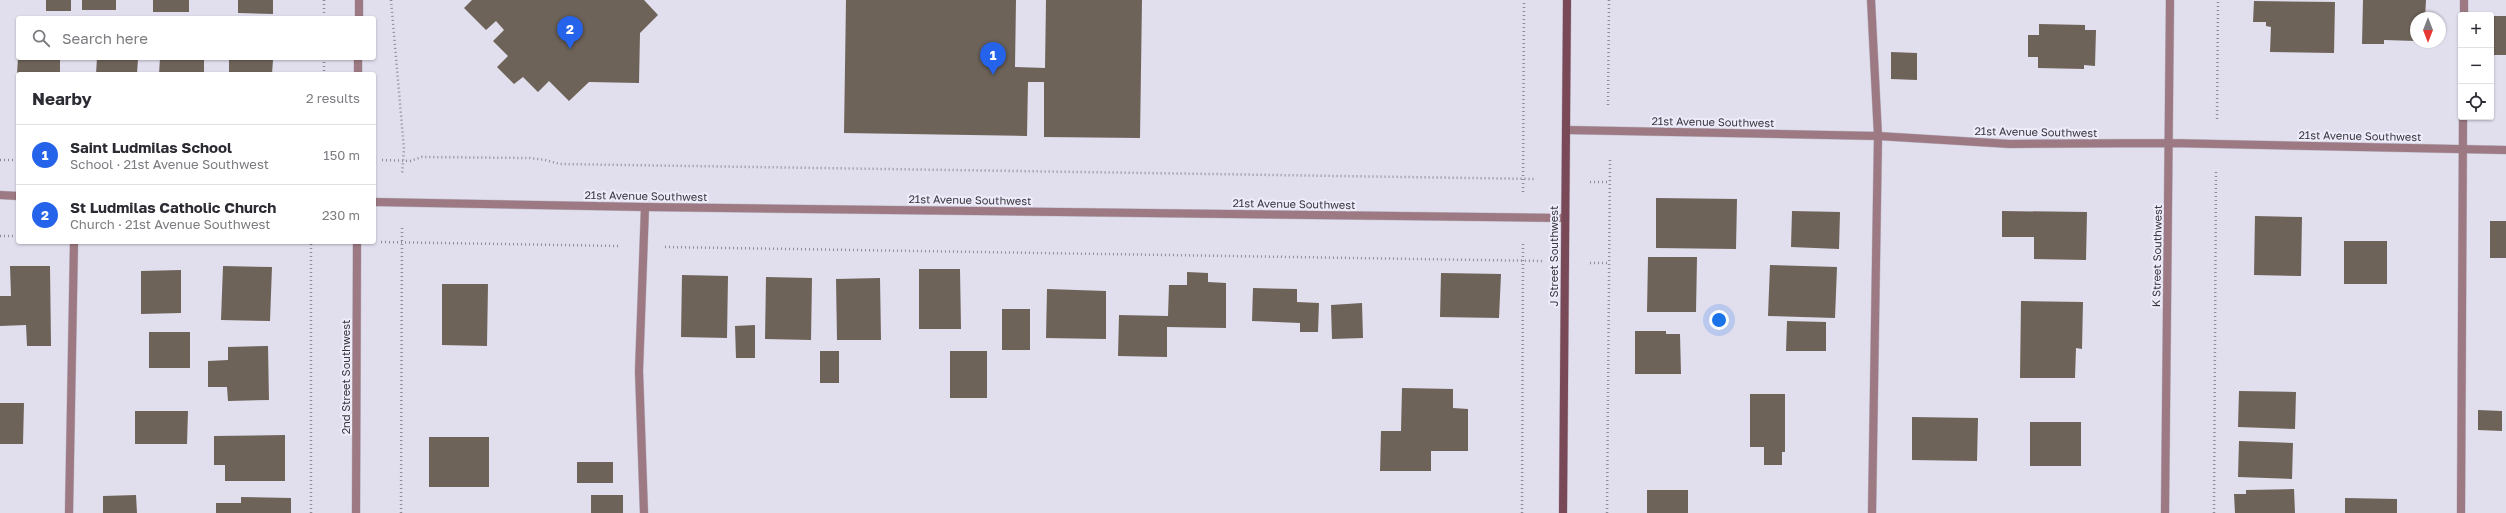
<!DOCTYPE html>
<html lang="en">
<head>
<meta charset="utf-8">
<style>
  :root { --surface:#fff; --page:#f2f2f3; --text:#2b2b33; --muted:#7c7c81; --line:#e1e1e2; --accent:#2563eb }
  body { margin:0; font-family:"Golos Text",sans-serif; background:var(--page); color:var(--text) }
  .controls { position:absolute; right:12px; top:12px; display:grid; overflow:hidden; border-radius:4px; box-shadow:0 1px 3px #0004 }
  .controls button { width:36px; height:36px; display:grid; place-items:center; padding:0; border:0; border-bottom:1px solid var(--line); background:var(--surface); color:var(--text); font:20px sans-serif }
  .compass { position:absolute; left:2410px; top:12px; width:36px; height:36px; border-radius:50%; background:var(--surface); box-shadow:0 1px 3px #0004; rotate:180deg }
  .you { position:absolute; left:1719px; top:320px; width:14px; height:14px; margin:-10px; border:3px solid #fff; border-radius:50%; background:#1a73e8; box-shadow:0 0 0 6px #1a73e833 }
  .badge { display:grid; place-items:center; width:26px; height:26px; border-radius:50%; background:var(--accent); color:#fff; font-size:13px; font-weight:700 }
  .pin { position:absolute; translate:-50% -33px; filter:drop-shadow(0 1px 2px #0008) }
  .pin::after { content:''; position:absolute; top:21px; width:14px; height:12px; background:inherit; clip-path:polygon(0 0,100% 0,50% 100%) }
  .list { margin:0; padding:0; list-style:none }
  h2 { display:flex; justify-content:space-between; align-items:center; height:52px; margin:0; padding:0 16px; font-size:17px }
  h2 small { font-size:13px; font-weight:400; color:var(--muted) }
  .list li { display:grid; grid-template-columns:26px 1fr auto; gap:12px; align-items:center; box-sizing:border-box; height:60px; padding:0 16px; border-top:1px solid var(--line) }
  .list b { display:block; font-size:15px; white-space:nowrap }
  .list p { margin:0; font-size:13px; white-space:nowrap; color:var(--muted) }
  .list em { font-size:13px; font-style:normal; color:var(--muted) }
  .icon { flex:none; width:22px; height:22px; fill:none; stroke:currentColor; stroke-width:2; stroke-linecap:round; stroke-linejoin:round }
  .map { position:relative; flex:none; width:2506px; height:513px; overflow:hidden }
  .search { position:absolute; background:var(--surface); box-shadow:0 1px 3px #0004; left:16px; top:16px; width:360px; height:44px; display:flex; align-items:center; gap:10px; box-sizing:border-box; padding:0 14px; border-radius:4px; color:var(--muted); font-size:15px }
  .panel { position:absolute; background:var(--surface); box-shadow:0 1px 3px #0004; left:16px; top:72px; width:360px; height:172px; border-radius:4px }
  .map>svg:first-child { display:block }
</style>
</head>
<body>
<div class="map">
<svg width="2506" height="513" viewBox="0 0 2506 513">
  <rect width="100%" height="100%" fill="#e1deee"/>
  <!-- building -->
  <path fill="#6e6359" d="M46,0H71V11H46Z
    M82,0H116V10H82Z
    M153,0H189V12H153Z
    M238,0H273V14L238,13Z
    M472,0H644L658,15L640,33L639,83L589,82L569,101L549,81L538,92L523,77L514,84L497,67L508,56L493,41L504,30L496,21L486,30L464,8Z
    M846,0H1016L1015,67L1045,68L1046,0H1142L1140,138L1044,137V82H1028L1027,136L844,133Z
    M2363,0H2426L2425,18H2416V41L2384,40V44H2362Z
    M2254,1L2335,2L2334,53L2270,52L2271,27L2266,26V22H2253Z
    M2491,16H2506V55H2491Z
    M2039,24L2085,25V30H2096L2095,66L2084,65V69L2038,68V57H2028V35H2039Z
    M1891,52L1917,53V80L1891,79Z
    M18,58H60V74H17Z
    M97,58L138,59L137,74H96Z
    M160,58H204V74H159Z
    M229,58L273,60L272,74H229Z
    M1656,198L1737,199L1736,249L1656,248Z
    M1792,211L1840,212L1839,249L1791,247Z
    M2002,211L2087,212L2086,260L2034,259V237H2002Z
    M2255,216L2302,217L2301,276L2254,275Z
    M2490,221H2506V258H2490Z
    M2344,241H2387V284H2344Z
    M1648,257H1697L1696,312H1647Z
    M1770,265L1837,267L1835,318L1768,316Z
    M10,266H50L51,346H27L26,325L0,326V296H11Z
    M223,266L272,267L270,321L221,320Z
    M919,269H960L961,329H919Z
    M181,270V313L141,314V271Z
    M1187,272L1208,273V282L1226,283V328L1167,327V357L1118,356L1119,315L1168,316L1169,285H1187Z
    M1441,273L1501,274L1499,318L1440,317Z
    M682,275L728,276L727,338L681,337Z
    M766,277L812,278L811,340L765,339Z
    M880,278L881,340H837L836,279Z
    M442,284H488L487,346L442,345Z
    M1253,288L1297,289V302L1319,303L1318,332H1300V323L1252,321Z
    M1047,289L1106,291V339L1046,338Z
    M2021,301L2083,302L2082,349L2076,348L2075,378H2020Z
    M1362,303L1363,338L1332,339L1331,305Z
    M1002,309H1030V350H1002Z
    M1787,321L1826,322V351H1786Z
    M755,325V358H736L735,326Z
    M1635,331H1666V334H1680L1681,374H1635Z
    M149,332H190V368H149Z
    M268,346L269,400L228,401L227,387H208V361L228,360V347Z
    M820,351H839V383H820Z
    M950,351H987V398H950Z
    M1402,388L1453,389V408L1468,409V451H1431V471H1380L1381,431H1401Z
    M2239,391L2296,392L2295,429L2238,427Z
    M1750,394H1785V452H1782V465H1764V447H1750Z
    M0,403H24L23,444H0Z
    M2478,410L2502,411V431L2478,430Z
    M135,411H188L187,444H135Z
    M1912,417L1978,418L1977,461L1912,460Z
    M2030,422H2081V466H2030Z
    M285,435V481H225V465H214V436Z
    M429,437H489V487H429Z
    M2239,441L2293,443L2292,479L2238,477Z
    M577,462H613V483H577Z
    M2294,489L2295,513H2235L2234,494H2246V490Z
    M1647,490H1688V513H1647Z
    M136,495L137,513H103V496Z
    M591,495H623V513H591Z
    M241,497L291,498V513H216V503H241Z
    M2345,498L2397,499V513H2345Z"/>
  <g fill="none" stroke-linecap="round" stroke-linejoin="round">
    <defs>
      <path id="lane" d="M1871,0L1878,136L1872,513
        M2464,15V0
        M69,513L74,242
        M644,513L639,371L645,207
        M2461,513L2463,117"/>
      <path id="street" d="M359,18V0
        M358,74V58
        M1566,130L1878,136L2010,144L2169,143L2506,150
        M0,195L18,196
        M374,202L645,207L1565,218
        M356,513L357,242
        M2165,513L2170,0"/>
      <path id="secondary" d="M1563,513L1567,0"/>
    </defs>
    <!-- lane casing -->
    <use href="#lane" stroke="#bfbdcb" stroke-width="9"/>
    <!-- street casing -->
    <use href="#street" stroke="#bfbdcb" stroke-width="9"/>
    <!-- secondary casing -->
    <use href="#secondary" stroke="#bfbdcb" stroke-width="9"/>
    <!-- path -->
    <path stroke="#8e8c97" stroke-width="2.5" stroke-dasharray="1 3" stroke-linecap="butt" d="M324,0V18
      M391,0L404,149L402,175
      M324,58V74
      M1608,105L1609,0
      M2217,119L2218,0
      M0,160H18
      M382,160L410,161L422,157L530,158L545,160L560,164L1535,179
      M1590,182H1609
      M1523,192L1524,0
      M0,236H18
      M381,242L620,246
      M665,247L1542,261
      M1590,263H1609
      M311,513V242
      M401,513L402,226
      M1522,513L1523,244
      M1607,513L1610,160
      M2214,513L2216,169"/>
    <!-- lane -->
    <use href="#lane" stroke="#9d7a83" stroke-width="8"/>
    <!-- street -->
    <use href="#street" stroke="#9d7a83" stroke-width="8"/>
    <!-- secondary -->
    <use href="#secondary" stroke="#7a4958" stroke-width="8"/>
  </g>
  <g text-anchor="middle" stroke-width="4" stroke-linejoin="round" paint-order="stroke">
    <!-- street labels -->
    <g font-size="11" fill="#39383e" stroke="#eeecfb">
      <text transform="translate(1713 122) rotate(1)" y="4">21st Avenue Southwest</text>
      <text transform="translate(2036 132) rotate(1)" y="4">21st Avenue Southwest</text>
      <text transform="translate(2360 136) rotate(1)" y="4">21st Avenue Southwest</text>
      <text transform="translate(646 196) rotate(1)" y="4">21st Avenue Southwest</text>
      <text transform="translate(970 200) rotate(1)" y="4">21st Avenue Southwest</text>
      <text transform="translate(1294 204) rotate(1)" y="4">21st Avenue Southwest</text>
      <text transform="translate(1554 256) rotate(-90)" y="4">J Street Southwest</text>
      <text transform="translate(2157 256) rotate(-89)" y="4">K Street Southwest</text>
      <text transform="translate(346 377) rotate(-90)" y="4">2nd Street Southwest</text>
    </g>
  </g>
</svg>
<div class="controls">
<button>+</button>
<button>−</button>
<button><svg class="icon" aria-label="locate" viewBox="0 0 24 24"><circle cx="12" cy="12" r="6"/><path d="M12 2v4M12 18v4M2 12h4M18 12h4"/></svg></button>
</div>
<svg class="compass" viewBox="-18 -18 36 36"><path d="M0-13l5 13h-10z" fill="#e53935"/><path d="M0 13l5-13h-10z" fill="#7c7c81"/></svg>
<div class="you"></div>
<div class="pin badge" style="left:993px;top:75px">1</div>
<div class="pin badge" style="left:570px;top:49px">2</div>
<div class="search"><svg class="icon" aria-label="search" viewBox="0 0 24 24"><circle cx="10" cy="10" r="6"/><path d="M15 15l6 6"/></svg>Search here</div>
<section class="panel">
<h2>Nearby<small>2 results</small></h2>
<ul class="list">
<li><span class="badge">1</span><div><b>Saint Ludmilas School</b><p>School · 21st Avenue Southwest</p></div><em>150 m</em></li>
<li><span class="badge">2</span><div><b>St Ludmilas Catholic Church</b><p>Church · 21st Avenue Southwest</p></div><em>230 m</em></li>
</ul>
</section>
</div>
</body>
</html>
